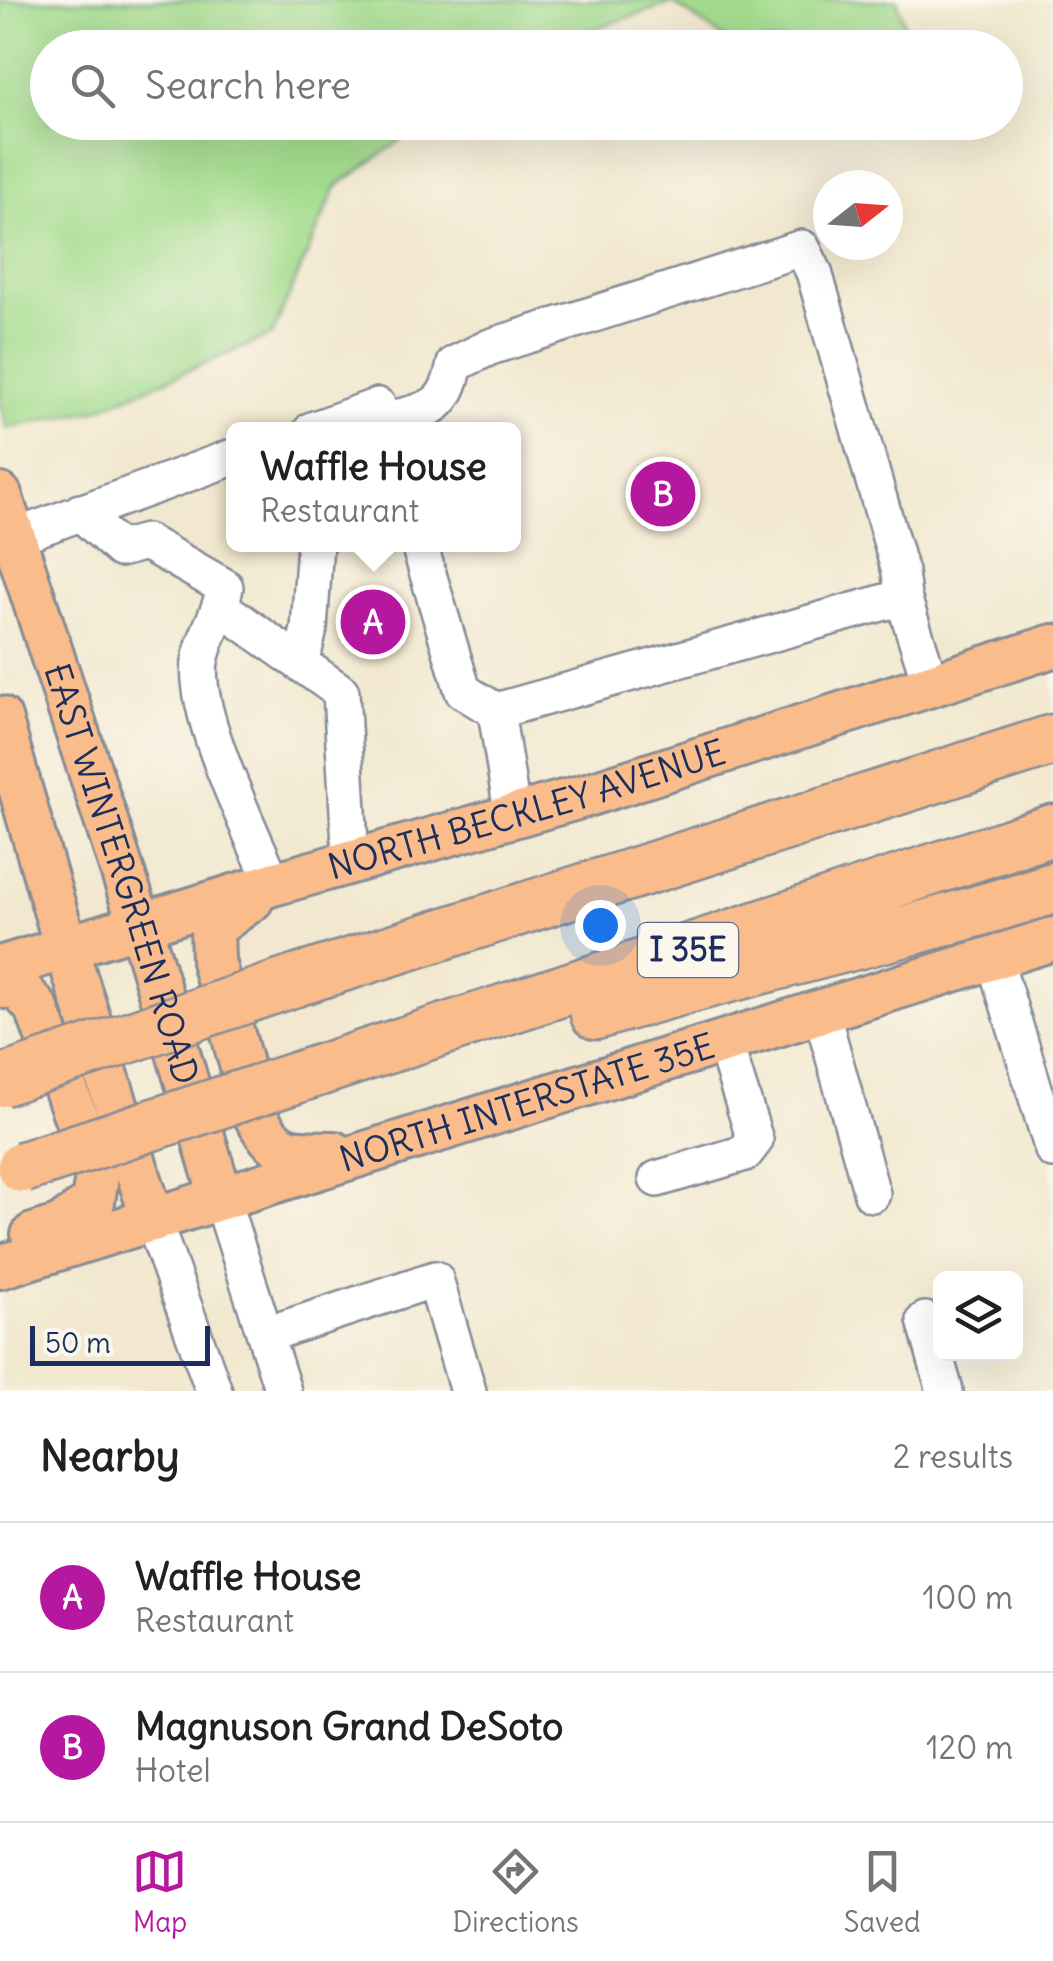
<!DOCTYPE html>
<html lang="en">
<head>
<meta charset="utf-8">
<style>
  :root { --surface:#fff; --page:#f2f2f2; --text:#202124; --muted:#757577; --line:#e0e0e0; --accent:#b5179e }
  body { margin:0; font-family:Delius,sans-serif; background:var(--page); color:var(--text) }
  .controls { position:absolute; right:30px; bottom:30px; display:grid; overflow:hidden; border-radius:15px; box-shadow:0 10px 40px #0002 }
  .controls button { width:90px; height:90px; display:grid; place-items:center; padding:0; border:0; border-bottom:2px solid var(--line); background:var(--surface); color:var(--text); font:50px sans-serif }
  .compass { position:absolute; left:813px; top:170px; width:90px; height:90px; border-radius:50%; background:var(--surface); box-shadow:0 10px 40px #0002; rotate:73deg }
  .scale { position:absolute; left:30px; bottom:25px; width:180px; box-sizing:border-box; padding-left:10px; border:5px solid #1b2f5e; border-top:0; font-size:28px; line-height:35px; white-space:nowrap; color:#1b2f5e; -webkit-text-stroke:8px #fbf7ec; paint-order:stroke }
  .you { position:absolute; left:600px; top:925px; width:35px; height:35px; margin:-25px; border:8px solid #fff; border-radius:50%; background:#1a73e8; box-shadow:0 0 0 15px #1a73e833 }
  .badge { display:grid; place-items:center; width:65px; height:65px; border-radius:50%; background:var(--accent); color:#fff; font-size:32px; font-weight:700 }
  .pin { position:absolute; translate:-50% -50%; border:5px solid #fff; box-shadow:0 2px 10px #0006 }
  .popup { position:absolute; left:226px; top:422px; width:295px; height:130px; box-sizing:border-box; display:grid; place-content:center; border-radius:15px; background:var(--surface); filter:drop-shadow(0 2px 8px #0005); font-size:32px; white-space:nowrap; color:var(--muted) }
  .popup b { font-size:38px; color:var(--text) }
  .popup::after { content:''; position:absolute; left:50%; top:100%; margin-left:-20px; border:20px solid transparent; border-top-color:var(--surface) }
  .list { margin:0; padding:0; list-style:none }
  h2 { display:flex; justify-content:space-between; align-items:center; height:130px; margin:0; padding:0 40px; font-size:42px }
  h2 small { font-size:32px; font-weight:400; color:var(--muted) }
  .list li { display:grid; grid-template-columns:65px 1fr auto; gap:30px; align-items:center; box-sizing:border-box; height:150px; padding:0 40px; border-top:2px solid var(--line) }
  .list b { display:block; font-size:38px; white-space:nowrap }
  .list p { margin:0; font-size:32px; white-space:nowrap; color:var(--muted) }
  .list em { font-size:32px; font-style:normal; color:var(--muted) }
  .icon { flex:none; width:55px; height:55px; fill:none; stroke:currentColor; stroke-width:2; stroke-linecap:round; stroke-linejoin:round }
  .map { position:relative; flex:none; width:1053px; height:1391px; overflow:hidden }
  .search { position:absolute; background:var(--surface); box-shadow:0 10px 40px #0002; left:30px; right:30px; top:30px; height:110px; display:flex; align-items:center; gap:25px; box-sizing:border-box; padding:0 35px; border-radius:55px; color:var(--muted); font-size:38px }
  .sheet { height:430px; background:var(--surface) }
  nav { display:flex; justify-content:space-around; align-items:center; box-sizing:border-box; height:140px; border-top:2px solid var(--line); background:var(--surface); font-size:28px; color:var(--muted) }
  nav a { display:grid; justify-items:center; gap:5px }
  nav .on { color:var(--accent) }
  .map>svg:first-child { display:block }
</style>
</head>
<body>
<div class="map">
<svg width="1053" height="1391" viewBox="0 0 1053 1391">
  <rect width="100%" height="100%" fill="#fbf7ec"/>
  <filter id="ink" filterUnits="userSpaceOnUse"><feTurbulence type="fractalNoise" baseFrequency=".01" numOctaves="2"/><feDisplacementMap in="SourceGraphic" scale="20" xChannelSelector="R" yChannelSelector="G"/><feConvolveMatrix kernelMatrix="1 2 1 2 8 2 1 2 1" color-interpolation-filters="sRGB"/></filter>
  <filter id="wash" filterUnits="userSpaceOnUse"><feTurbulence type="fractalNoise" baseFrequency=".0048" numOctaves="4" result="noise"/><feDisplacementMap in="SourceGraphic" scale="40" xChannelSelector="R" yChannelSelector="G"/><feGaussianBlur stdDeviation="2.25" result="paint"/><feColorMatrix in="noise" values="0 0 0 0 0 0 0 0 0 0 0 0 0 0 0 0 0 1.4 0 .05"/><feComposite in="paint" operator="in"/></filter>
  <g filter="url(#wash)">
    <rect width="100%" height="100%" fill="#f2e8cf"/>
    <!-- green -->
    <path fill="#a3db8d" stroke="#5f8576" stroke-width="2.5" d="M0,0H897L908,36L732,44L673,3L538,47L48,48V122L425,123L336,187L272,335L95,410L7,428L0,405Z"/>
  </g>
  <g filter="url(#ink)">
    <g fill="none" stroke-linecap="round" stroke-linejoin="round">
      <defs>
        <path id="minor" d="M383,422C426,408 445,414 455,364L490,347L802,248L814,272L900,572L903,597
          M312,430L378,406L385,430
          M80,512L120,549L146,542L225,587C221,613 204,636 200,662C193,715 251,831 273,884
          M12,538L233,457
          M419,544L463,691L496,711
          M222,608L341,692L351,862
          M301,663L309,629L315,544
          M513,818L496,711L903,597L931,685
          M994,958L1053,1150
          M821,1011L872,1194
          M657,1179L745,1153L755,1140L724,1041
          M221,1197L283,1391
          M153,1220L214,1391
          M925,1320L945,1391
          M265,1335L435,1279L468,1391"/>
        <g id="major">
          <path id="s1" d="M0,495L140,925L221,1197"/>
          <path d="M0,718L66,948L153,1220"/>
          <path d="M252,899L212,928L213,961L255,1115C278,1157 290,1152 334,1153"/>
          <path id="s2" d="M0,968L273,884L584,796L1053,646"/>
          <path d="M0,986L20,989L37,1009L97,1176L93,1202L61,1226L33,1235"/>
          <path id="s3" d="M0,1267L1053,939"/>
        </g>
        <path id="highway" d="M295,981L1053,740
          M596,1014C747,968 902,937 1053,888
          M323,1069L1053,830"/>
      </defs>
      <!-- minor casing -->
      <use href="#minor" stroke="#868c96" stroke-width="40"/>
      <!-- major casing -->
      <use href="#major" stroke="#868c96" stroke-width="48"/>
      <!-- highway casing -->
      <use href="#highway" stroke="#868c96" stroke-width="55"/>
      <!-- minor -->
      <use href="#minor" stroke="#fff" stroke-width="35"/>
      <!-- major -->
      <use href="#major" stroke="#fabc8b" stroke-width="42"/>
      <!-- highway -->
      <use href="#highway" stroke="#fabc8b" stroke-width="50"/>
      <defs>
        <path id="highway-bridge" d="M0,1081L295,981
          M23,1167L323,1069"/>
      </defs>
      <!-- highway-bridge casing -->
      <use href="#highway-bridge" stroke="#868c96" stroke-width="55" stroke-linecap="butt"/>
      <!-- highway-bridge -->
      <use href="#highway-bridge" stroke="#fabc8b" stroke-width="50"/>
    </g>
  </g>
  <g text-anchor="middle" stroke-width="8" stroke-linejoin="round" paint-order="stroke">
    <!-- shield labels -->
    <rect fill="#fbf7ec" stroke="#5e6b89" stroke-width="2.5" x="638" y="923" width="100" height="54" rx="8"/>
    <g font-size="32" font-weight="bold" fill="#1b2f5e">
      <text x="688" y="961">I 35E</text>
    </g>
    <!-- street labels -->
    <g font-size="35" fill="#1b2f5e" stroke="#fbf7ec">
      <text dy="12" stroke="none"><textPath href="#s2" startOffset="550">NORTH BECKLEY AVENUE</textPath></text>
      <text dy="12" stroke="none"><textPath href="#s1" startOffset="398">EAST WINTERGREEN ROAD</textPath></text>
      <text dy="12" stroke="none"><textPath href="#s3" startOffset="552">NORTH INTERSTATE 35E</textPath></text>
    </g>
  </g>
</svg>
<div class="controls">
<button><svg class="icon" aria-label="layers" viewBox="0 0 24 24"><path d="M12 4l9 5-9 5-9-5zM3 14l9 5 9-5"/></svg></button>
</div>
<svg class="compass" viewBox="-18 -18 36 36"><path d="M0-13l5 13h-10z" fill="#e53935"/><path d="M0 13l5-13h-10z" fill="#757577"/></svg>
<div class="scale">50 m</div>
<div class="you"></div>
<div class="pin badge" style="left:373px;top:622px">A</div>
<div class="popup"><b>Waffle House</b>Restaurant</div>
<div class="pin badge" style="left:663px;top:494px">B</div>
<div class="search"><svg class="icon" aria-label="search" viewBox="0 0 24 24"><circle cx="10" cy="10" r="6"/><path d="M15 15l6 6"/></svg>Search here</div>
</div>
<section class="sheet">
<h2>Nearby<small>2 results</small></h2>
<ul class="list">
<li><span class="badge">A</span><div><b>Waffle House</b><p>Restaurant</p></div><em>100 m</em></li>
<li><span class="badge">B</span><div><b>Magnuson Grand DeSoto</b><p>Hotel</p></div><em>120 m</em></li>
</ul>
</section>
<nav>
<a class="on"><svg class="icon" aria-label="map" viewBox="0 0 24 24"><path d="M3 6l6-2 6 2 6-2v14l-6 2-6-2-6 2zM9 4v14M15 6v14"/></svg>Map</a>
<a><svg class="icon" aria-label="directions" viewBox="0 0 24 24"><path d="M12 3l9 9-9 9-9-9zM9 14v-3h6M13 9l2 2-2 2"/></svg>Directions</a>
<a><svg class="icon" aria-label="saved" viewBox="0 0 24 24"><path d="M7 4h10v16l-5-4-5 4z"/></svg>Saved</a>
</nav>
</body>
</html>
